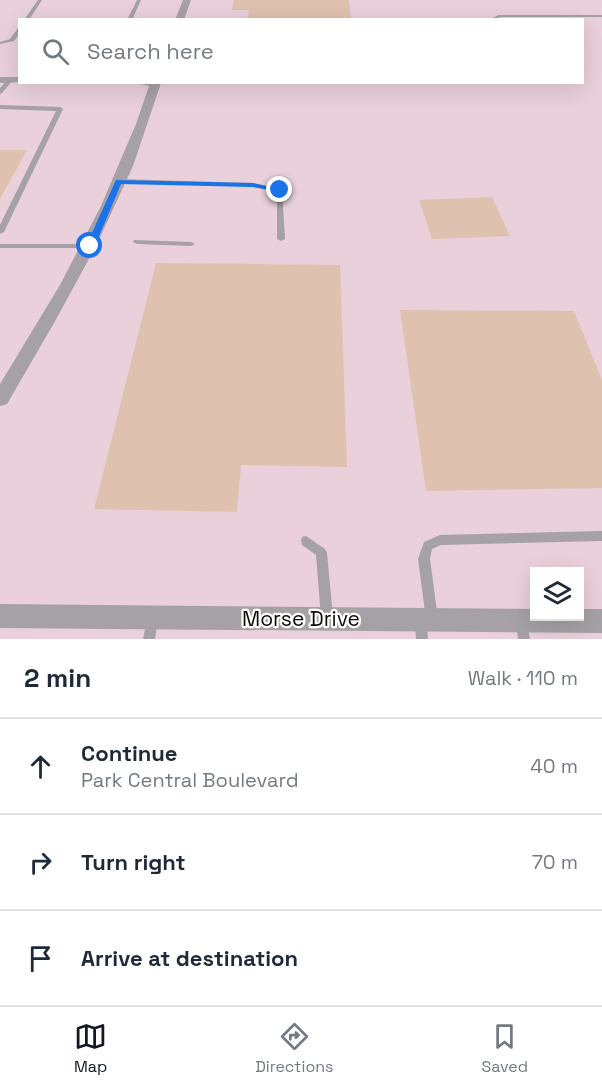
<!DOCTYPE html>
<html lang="en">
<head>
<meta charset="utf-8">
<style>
  :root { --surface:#fff; --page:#f2f2f3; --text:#1f2937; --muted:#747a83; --line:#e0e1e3; --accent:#111827 }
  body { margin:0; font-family:"Space Grotesk",sans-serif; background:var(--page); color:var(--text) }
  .controls { position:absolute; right:18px; bottom:18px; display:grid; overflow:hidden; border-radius:0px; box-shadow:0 6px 24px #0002 }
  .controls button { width:54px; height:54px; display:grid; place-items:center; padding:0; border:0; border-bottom:2px solid var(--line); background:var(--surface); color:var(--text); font:30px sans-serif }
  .stop { position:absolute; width:18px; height:18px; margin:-14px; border:4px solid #1a73e8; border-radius:50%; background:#fff }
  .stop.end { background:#1a73e8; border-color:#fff; box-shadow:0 2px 6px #0008 }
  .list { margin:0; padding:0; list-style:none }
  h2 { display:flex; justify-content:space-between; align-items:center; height:78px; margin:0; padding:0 24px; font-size:26px }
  h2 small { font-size:20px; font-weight:400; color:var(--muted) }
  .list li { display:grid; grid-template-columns:39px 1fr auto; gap:18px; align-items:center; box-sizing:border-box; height:96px; padding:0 24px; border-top:2px solid var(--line) }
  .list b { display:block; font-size:22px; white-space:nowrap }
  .list p { margin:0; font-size:20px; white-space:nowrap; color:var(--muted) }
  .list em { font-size:20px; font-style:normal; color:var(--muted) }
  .icon { flex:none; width:33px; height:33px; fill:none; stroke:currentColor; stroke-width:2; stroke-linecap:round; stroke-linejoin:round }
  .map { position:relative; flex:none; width:602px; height:639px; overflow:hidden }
  .search { position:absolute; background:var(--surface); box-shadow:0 6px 24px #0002; left:18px; right:18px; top:18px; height:66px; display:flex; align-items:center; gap:15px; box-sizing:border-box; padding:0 21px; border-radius:0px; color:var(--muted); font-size:22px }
  .sheet { height:366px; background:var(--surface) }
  nav { display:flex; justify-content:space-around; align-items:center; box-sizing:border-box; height:84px; border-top:2px solid var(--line); background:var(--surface); font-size:16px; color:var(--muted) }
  nav a { display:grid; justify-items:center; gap:3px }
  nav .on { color:var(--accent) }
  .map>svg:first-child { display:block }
</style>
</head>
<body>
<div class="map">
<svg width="602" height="639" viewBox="0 0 602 639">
  <rect width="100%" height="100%" fill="#efded4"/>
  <!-- industrial -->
  <path fill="#e9d0da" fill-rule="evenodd" d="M0,0H602V639H0ZM20,20H582V82H20ZM534,572H580V616H534Z"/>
  <!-- building -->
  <path fill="#dfc1af" d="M234,0H349L351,20H247L249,10H232Z
    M0,150H27L0,199Z
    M492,197L510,236L432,239L419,200Z
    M156,263L340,265L347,467L241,465L237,512L94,509Z
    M400,310L574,311L602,380V488L426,491Z"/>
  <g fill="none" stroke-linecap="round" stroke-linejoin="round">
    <!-- service -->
    <path fill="#a6a1a7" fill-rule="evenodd" d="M38,0H42L29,20H24Z
      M137,0H141L132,20H127Z
      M499,15H602V17H500L495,20H488Z
      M18,28H20V33L14,41L0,44V42L10,39Z
      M8,79L13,80L2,93L0,94V88Z
      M0,105L60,107L63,109L4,232L0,234V225L56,111L0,109Z
      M119,179L253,183L282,189L285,239L281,241L277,239V191L253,187L117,182L116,181Z
      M134,240L191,242L195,244L191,246L137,244L133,242Z
      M0,244H90L94,246L90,248H0Z
      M602,531V541L441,545L432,549L430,559L438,619L436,623L432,625L428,623L426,619L418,559L424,542L440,535Z
      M306,536L325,549L327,553L333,617L331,621L327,623L323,621L321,617L316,555L302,545L301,541L302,537Z
      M152,613L156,615L158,619L155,639H143L148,615Z
      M421,617L425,619L427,623L428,639H416L415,623L417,619Z
      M522,618L526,620L530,639H518L516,624L518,620Z"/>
    <!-- minor -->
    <path fill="#a6a1a7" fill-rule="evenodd" d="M183,0H191L184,20H175Z
      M0,77H20V82H23L0,83Z
      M132,82L161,83L133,166L96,246L54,323L7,404L0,406V384L60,285L101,206L136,124L149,86Z
      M0,604L534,609V616H580V609H602V633L0,628Z"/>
  </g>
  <!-- route -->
  <path fill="#1a73e8" d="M116,180L253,183L284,190L280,192L253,187L121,184L95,246L87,248L86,246Z"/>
  <g text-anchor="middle" stroke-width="4.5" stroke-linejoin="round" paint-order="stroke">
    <!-- near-street labels -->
    <g font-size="21" fill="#100a07" stroke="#fff">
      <text x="301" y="626">Morse Drive</text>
    </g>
  </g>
</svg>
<div class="controls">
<button><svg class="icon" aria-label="layers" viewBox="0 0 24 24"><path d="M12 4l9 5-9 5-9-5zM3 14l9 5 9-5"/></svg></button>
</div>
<div class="stop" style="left:90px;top:246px"></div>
<div class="stop end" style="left:280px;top:190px"></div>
<div class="search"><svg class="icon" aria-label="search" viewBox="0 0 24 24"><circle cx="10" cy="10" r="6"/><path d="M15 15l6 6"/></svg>Search here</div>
</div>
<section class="sheet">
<h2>2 min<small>Walk · 110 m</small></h2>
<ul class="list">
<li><svg class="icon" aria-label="ahead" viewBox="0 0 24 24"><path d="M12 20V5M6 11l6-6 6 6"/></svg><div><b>Continue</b><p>Park Central Boulevard</p></div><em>40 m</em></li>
<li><svg class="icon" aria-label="right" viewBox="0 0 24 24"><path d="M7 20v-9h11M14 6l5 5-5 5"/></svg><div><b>Turn right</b></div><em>70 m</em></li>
<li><svg class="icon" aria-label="arrive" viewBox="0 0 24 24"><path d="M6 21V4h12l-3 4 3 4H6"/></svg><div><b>Arrive at destination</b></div></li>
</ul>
</section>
<nav>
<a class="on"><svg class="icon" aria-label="map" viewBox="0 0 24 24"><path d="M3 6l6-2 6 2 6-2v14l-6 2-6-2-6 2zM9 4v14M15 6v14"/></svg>Map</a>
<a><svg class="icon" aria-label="directions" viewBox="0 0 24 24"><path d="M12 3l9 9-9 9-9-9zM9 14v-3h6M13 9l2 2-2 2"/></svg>Directions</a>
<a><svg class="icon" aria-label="saved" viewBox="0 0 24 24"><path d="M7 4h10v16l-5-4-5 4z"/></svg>Saved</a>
</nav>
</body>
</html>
